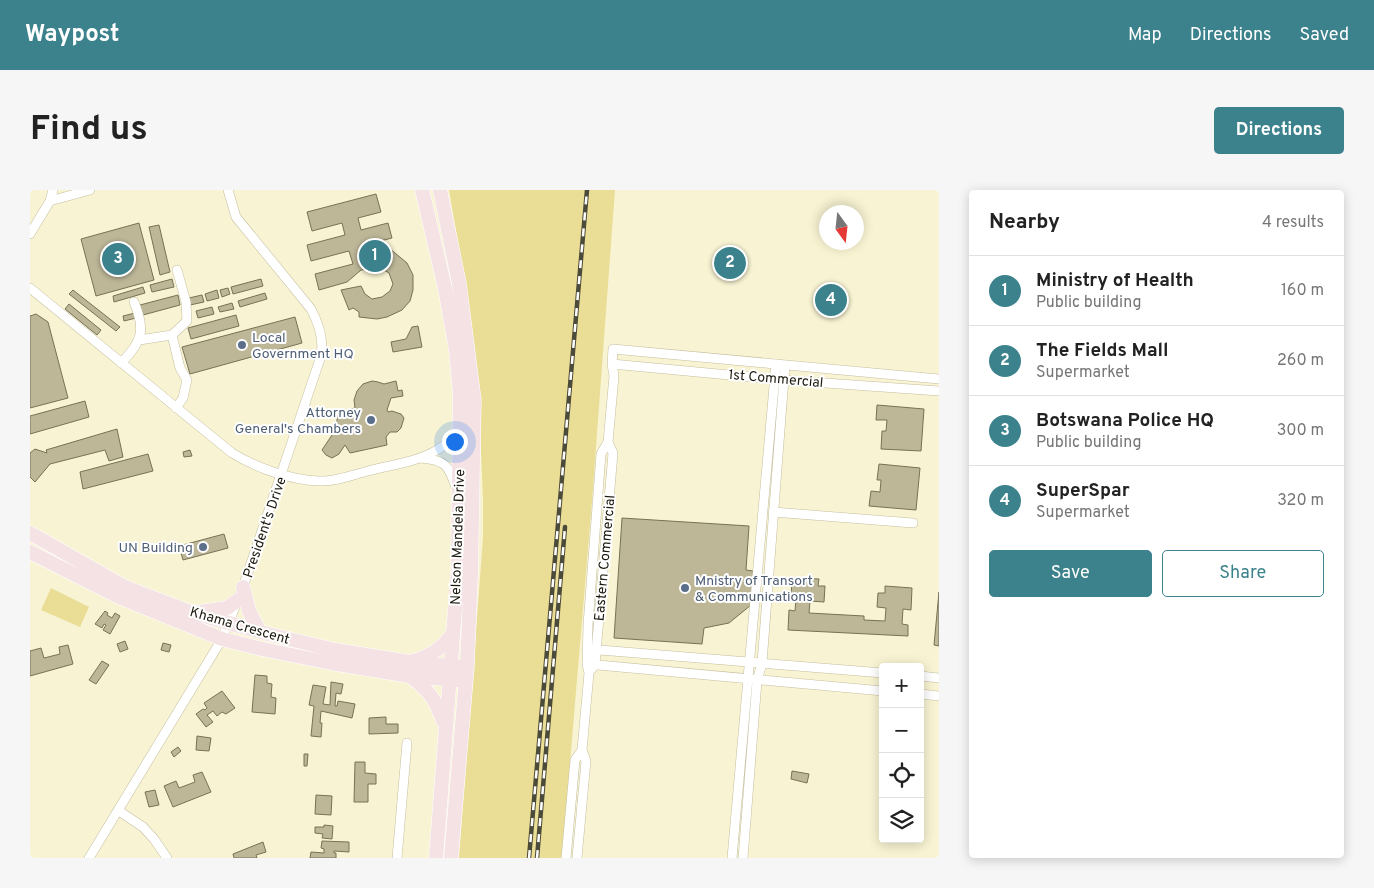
<!DOCTYPE html>
<html lang="en">
<head>
<meta charset="utf-8">
<style>
  :root { --surface:#fff; --page:#f6f6f6; --text:#222; --muted:#767676; --line:#e0e0e0; --accent:#3c828c }
  body { margin:0; font-family:Overpass,sans-serif; background:var(--page); color:var(--text) }
  .controls { position:absolute; right:15px; bottom:15px; display:grid; overflow:hidden; border-radius:5px; box-shadow:0 2px 12px #0003 }
  .controls button { width:45px; height:45px; display:grid; place-items:center; padding:0; border:0; border-bottom:1px solid var(--line); background:var(--surface); color:var(--text); font:25px sans-serif }
  .compass { position:absolute; left:789px; top:15px; width:45px; height:45px; border-radius:50%; background:var(--surface); box-shadow:0 2px 12px #0003; rotate:165deg }
  .you { position:absolute; left:424px; top:251px; width:18px; height:18px; margin:-12px; border:4px solid #fff; border-radius:50%; background:#1a73e8; box-shadow:0 0 0 8px #1a73e833 }
  .badge { display:grid; place-items:center; width:32px; height:32px; border-radius:50%; background:var(--accent); color:#fff; font-size:16px; font-weight:700 }
  .pin { position:absolute; translate:-50% -50%; border:2px solid #fff; box-shadow:0 1px 5px #0006 }
  .list { margin:0; padding:0; list-style:none }
  h2 { display:flex; justify-content:space-between; align-items:center; height:65px; margin:0; padding:0 20px; font-size:21px }
  h2 small { font-size:16px; font-weight:400; color:var(--muted) }
  .list li { display:grid; grid-template-columns:32px 1fr auto; gap:15px; align-items:center; box-sizing:border-box; height:70px; padding:0 20px; border-top:1px solid var(--line) }
  .list b { display:block; font-size:19px; white-space:nowrap }
  .list p { margin:0; font-size:16px; white-space:nowrap; color:var(--muted) }
  .list em { font-size:16px; font-style:normal; color:var(--muted) }
  .actions { display:flex; gap:10px; padding:15px 20px }
  .actions a { flex:1; padding:11px 0; border:1px solid var(--accent); border-radius:5px; text-align:center; font-size:18px; color:var(--accent) }
  .actions .main { background:var(--accent); color:#fff }
  .icon { flex:none; width:28px; height:28px; fill:none; stroke:currentColor; stroke-width:2; stroke-linecap:round; stroke-linejoin:round }
  .map { position:relative; flex:none; width:909px; height:668px; overflow:hidden; border-radius:5px }
  header { display:flex; align-items:center; gap:30px; box-sizing:border-box; height:70px; padding:0 25px; background:var(--accent); color:#fff }
  header strong { font-size:24px }
  nav { display:flex; gap:28px; margin-inline-start:auto; font-size:18px }
  .intro { display:flex; align-items:center; justify-content:space-between; box-sizing:border-box; height:120px; padding:0 30px }
  h1 { margin:0; font-size:35px }
  .button { padding:12px 22px; border-radius:5px; background:var(--accent); color:#fff; font-size:18px; font-weight:700 }
  main { display:flex; gap:30px; padding:0 30px }
  aside { flex:1; background:var(--surface); border-radius:5px; box-shadow:0 2px 12px #0003 }
  .map>svg:first-child { display:block }
</style>
</head>
<body>
<header>
<strong>Waypost</strong>
<nav><a>Map</a><a>Directions</a><a>Saved</a></nav>
</header>
<div class="intro"><h1>Find us</h1><a class="button">Directions</a></div>
<main>
<div class="map">
<svg width="909" height="668" viewBox="0 0 909 668">
  <rect width="100%" height="100%" fill="#f8f3d2"/>
  <!-- green -->
  <path fill="#eadd95" d="M419,0H585L562,311L532,668H429L453,348V309L448,196L441,129Z
    M21,398L59,417L50,437L11,420Z"/>
  <!-- building -->
  <path fill="#bdb798" stroke="#777255" d="M346,4L351,22L328,28L331,40L358,33L362,48L335,55L336,61H340V55L359,58L377,73L383,85V100L380,111L372,120L357,127L347,129L329,127V122L323,118L319,120L311,100L331,96L335,104L342,109L352,107L360,101L363,94L359,83L349,77L331,80L317,92L289,100L285,84L323,74L319,61L281,71L277,55L315,45L312,33L282,41L277,22Z
    M109,33L124,90L66,106L51,49Z
    M129,35L140,82L130,85L119,37Z
    M142,89L144,97L122,102L120,95Z
    M231,89L233,96L203,104L201,97Z
    M113,97L115,103L84,112L83,106Z
    M198,98L200,104L192,107L190,100Z
    M43,100L90,137L86,141L39,104Z
    M187,100L189,108L177,111L175,104Z
    M235,103L237,109L210,117L208,111Z
    M148,105L150,115L113,125L110,115Z
    M172,105L174,112L160,115L159,108Z
    M202,113L204,119L190,122L188,117Z
    M39,114L71,140L67,145L35,119Z
    M182,117L184,124L168,128L166,121Z
    M105,123L106,128L94,131L93,126Z
    M6,124L18,132L38,208L0,218V126Z
    M206,125L209,136L161,149L158,138Z
    M265,127L272,153L160,184L152,157Z
    M388,136L392,157L363,162L361,152L376,149L382,137Z
    M342,191L348,192L354,194L366,191L368,201L372,200L373,206L361,208L357,220L358,222L362,221L371,224L374,228L371,238L367,242H360L356,247L357,255L320,263L315,255L309,264L302,268L296,265L292,260L304,242L309,222L325,218L324,210L327,201L333,194Z
    M55,211L59,227L0,244V226Z
    M847,215L894,219L891,261L851,259L852,241H856L857,230H846Z
    M87,239L93,267L79,271L75,260L20,274L5,292L0,287V263L5,259L17,263L16,260Z
    M160,260L162,266L154,267L153,262Z
    M118,264L123,281L53,299L50,282Z
    M849,274L890,278L886,320L839,316L841,301L850,302L851,290H847Z
    M592,328L719,336L716,380L723,381L721,415L699,433L674,438L672,454L584,448Z
    M194,344L198,358L153,370L149,356Z
    M762,388L789,389L788,396H795L794,412L780,411L779,423L834,426V430L855,431L856,418L847,417L848,403H855V396L882,398L881,420L873,419L872,434L878,435V446L758,440L759,420L765,421L766,409H761Z
    M909,402V456L904,455Z
    M75,421L78,423L77,425L82,428L85,423L90,426L80,444L73,440L76,435L74,434L72,438L65,434Z
    M95,451L98,459L90,462L87,454Z
    M133,453L141,455L139,462L131,460Z
    M38,455L43,474L0,486V461L11,458L14,468L30,464L29,457Z
    M72,471L79,475L66,494L59,490Z
    M225,485L237,486V493L242,494L241,507L246,508L245,524L222,522Z
    M301,492L313,494L311,504L306,503L305,516H307L308,511L325,514L322,528L291,521L290,533H292L291,547L281,546L284,516L279,515L283,495L296,497L293,514L300,515Z
    M192,501L205,518L196,524L192,522L187,526L183,521L177,525L183,532L176,537L166,524L173,519L175,520L177,518L174,513Z
    M356,527V534H368V543L339,544V528Z
    M167,546L181,548L179,561L166,560Z
    M148,557L151,561L144,567L141,562Z
    M274,564H278L277,576H274Z
    M325,572H335V583L346,584V594H338V612H324Z
    M762,581L779,584L777,593L761,589Z
    M172,582L181,602L143,617L134,596L146,591L149,598L165,592L163,585Z
    M125,600L129,615L119,617L115,602Z
    M286,605L302,606L301,625L285,624Z
    M294,635L303,636L302,649L292,648L293,644L285,643V637H294Z
    M292,651L319,652V662L304,661V663H306V668H280L281,662L294,663V659L291,658Z
    M233,652L236,662L226,665L227,668H204L203,664Z"/>
  <g fill="none" stroke-linecap="round" stroke-linejoin="round">
    <defs>
      <path id="minor" d="M20,11L60,0
        M0,44L20,11L23,0
        M0,98L202,263C227,278 260,290 289,291C305,292 322,285 338,281C361,275 387,272 407,260C416,255 425,247 428,238
        M109,150L142,145
        M91,173C112,152 116,140 104,112
        M582,174L753,190L909,201
        M146,218L153,208L157,190L150,178L142,145L157,131L156,112L147,80
        M390,268C415,270 418,274 426,297
        M743,322L883,333
        M557,459L853,483
        M557,474L853,501
        M562,479L565,474L583,263L578,252
        M890,486L909,488
        M890,504L909,506
        M89,621L113,637L124,649L137,668
        M59,668L192,449L213,397L291,166C294,150 289,134 281,119L206,27L198,0
        M367,668L377,553
        M536,668L545,570L552,560
        M547,668L556,571L552,560L559,483L557,474L558,435L571,264L578,252L584,186L582,174L583,159L909,189
        M702,668L746,174
        M713,668L727,491L732,473L755,175"/>
      <path id="primary" d="M392,0L415,98L426,160L430,204L428,380L406,668
        M410,0L429,93L444,210L441,381L437,477L421,668
        M0,343L95,397L163,423L238,444L305,460L380,472L429,477
        M0,362L89,407L192,449L232,459L301,473L380,486L428,490
        M213,397L219,421L230,442
        M169,422L197,418L208,410
        M383,471C401,467 413,457 423,443
        M380,486C398,500 405,508 413,531"/>
    </defs>
    <!-- minor casing -->
    <use href="#minor" stroke="#c5bfa0" stroke-width="10"/>
    <!-- primary casing -->
    <use href="#primary" stroke="#fff" stroke-width="15"/>
    <!-- minor -->
    <use href="#minor" stroke="#fff" stroke-width="9"/>
    <!-- primary -->
    <use href="#primary" stroke="#f4e2e5" stroke-width="14"/>
    <defs>
      <path id="rail" d="M499,668L557,0
        M507,668L535,337"/>
    </defs>
    <!-- rail casing -->
    <use href="#rail" stroke="#4c4a39" stroke-width="4.5"/>
    <!-- rail -->
    <use href="#rail" stroke="#fff" stroke-width="2.5" stroke-dasharray="8" stroke-linecap="butt"/>
  </g>
  <!-- markers -->
  <g fill="#5c6f8a" stroke="#fff" stroke-width="2">
    <circle cx="212" cy="155" r="5"/>
    <circle cx="341" cy="230" r="5"/>
    <circle cx="173" cy="357" r="5"/>
    <circle cx="655" cy="398" r="5"/>
  </g>
  <g text-anchor="middle" stroke-width="4" stroke-linejoin="round" paint-order="stroke">
    <!-- service labels -->
    <g font-size="14" fill="#4e5e75" stroke="#fff" text-anchor="start">
      <text x="222" y="152">Local<tspan x="222" dy="16">Government HQ</tspan></text>
      <text x="331" y="227" text-anchor="end">Attorney<tspan x="331" dy="16">General's Chambers</tspan></text>
      <text x="163" y="362" text-anchor="end">UN Building</text>
      <text x="665" y="395">Mnistry of Transort<tspan x="665" dy="16">&amp; Communications</tspan></text>
    </g>
    <!-- street labels -->
    <g font-size="14" fill="#1c1a0e" stroke="#fff">
      <text transform="translate(746 188) rotate(5)" y="5">1st Commercial</text>
      <text transform="translate(234 337) rotate(-71)" y="5">President's Drive</text>
      <text transform="translate(427 347) rotate(-88)" y="5">Nelson Mandela Drive</text>
      <text transform="translate(574 368) rotate(-85)" y="5">Eastern Commercial</text>
      <text transform="translate(210 435) rotate(16)" y="5">Khama Crescent</text>
    </g>
  </g>
</svg>
<div class="controls">
<button>+</button>
<button>−</button>
<button><svg class="icon" aria-label="locate" viewBox="0 0 24 24"><circle cx="12" cy="12" r="6"/><path d="M12 2v4M12 18v4M2 12h4M18 12h4"/></svg></button>
<button><svg class="icon" aria-label="layers" viewBox="0 0 24 24"><path d="M12 4l9 5-9 5-9-5zM3 14l9 5 9-5"/></svg></button>
</div>
<svg class="compass" viewBox="-18 -18 36 36"><path d="M0-13l5 13h-10z" fill="#e53935"/><path d="M0 13l5-13h-10z" fill="#767676"/></svg>
<div class="you"></div>
<div class="pin badge" style="left:345px;top:66px">1</div>
<div class="pin badge" style="left:700px;top:73px">2</div>
<div class="pin badge" style="left:88px;top:69px">3</div>
<div class="pin badge" style="left:801px;top:110px">4</div>
</div>
<aside>
<h2>Nearby<small>4 results</small></h2>
<ul class="list">
<li><span class="badge">1</span><div><b>Ministry of Health</b><p>Public building</p></div><em>160 m</em></li>
<li><span class="badge">2</span><div><b>The Fields Mall</b><p>Supermarket</p></div><em>260 m</em></li>
<li><span class="badge">3</span><div><b>Botswana Police HQ</b><p>Public building</p></div><em>300 m</em></li>
<li><span class="badge">4</span><div><b>SuperSpar</b><p>Supermarket</p></div><em>320 m</em></li>
</ul>
<div class="actions"><a class="main">Save</a><a>Share</a></div>
</aside>
</main>
</body>
</html>
